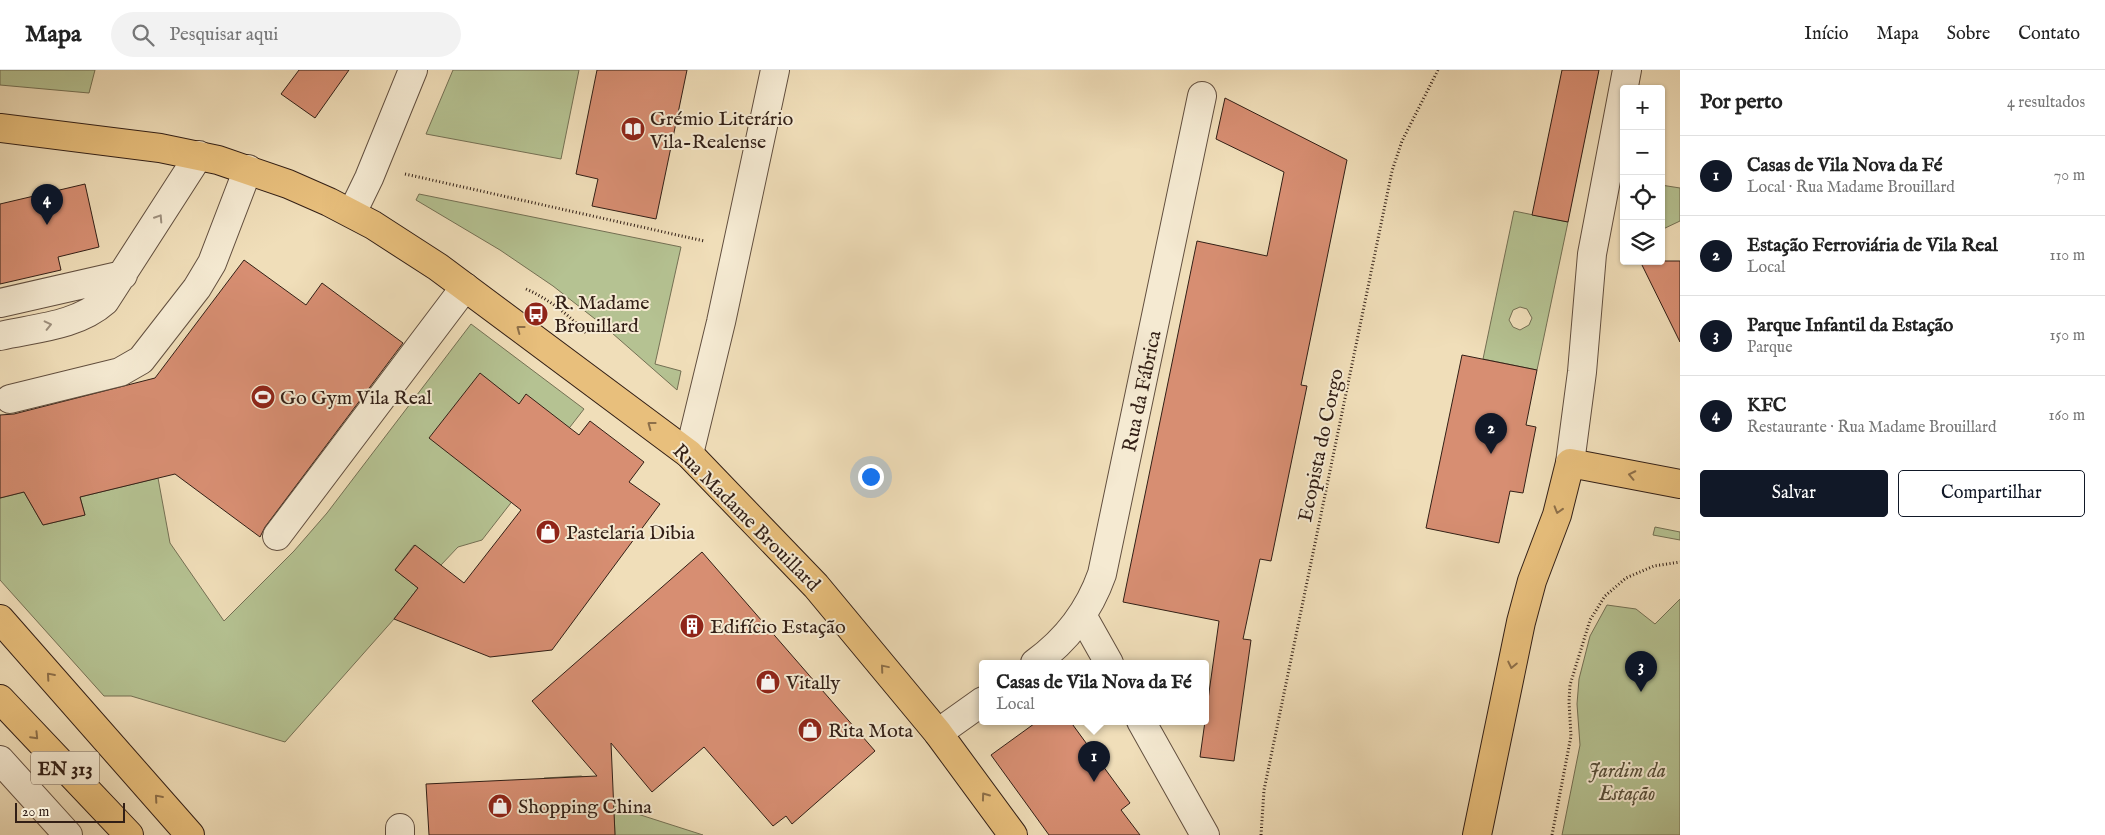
<!DOCTYPE html>
<html lang="pt">
<head>
<meta charset="utf-8">
<style>
  :root { --surface:#fff; --page:#f2f2f2; --text:#222; --muted:#767676; --line:#e0e0e0; --accent:#111827 }
  body { margin:0; font-family:"IM FELL English",serif; background:var(--page); color:var(--text) }
  .controls { position:absolute; right:15px; top:15px; display:grid; overflow:hidden; border-radius:5px; box-shadow:0 1px 4px #0004 }
  .controls button { width:45px; height:45px; display:grid; place-items:center; padding:0; border:0; border-bottom:1px solid var(--line); background:var(--surface); color:var(--text); font:25px sans-serif }
  .scale { position:absolute; left:15px; bottom:12px; width:110px; box-sizing:border-box; padding-left:5px; border:2px solid #321f16; border-top:0; font-size:14px; line-height:18px; white-space:nowrap; color:#321f16; -webkit-text-stroke:4px #f5ead2; paint-order:stroke }
  .you { position:absolute; left:870px; top:406px; width:18px; height:18px; margin:-12px; border:4px solid #fff; border-radius:50%; background:#1a73e8; box-shadow:0 0 0 8px #1a73e833 }
  .badge { display:grid; place-items:center; width:32px; height:32px; border-radius:50%; background:var(--accent); color:#fff; font-size:16px; font-weight:700 }
  .pin { position:absolute; translate:-50% -41px; filter:drop-shadow(0 1px 2px #0008) }
  .pin::after { content:''; position:absolute; top:26px; width:18px; height:15px; background:inherit; clip-path:polygon(0 0,100% 0,50% 100%) }
  .popup { position:absolute; left:979px; top:590px; width:230px; height:65px; box-sizing:border-box; display:grid; place-content:center; border-radius:5px; background:var(--surface); filter:drop-shadow(0 1px 4px #0005); font-size:16px; white-space:nowrap; color:var(--muted) }
  .popup b { font-size:19px; color:var(--text) }
  .popup::after { content:''; position:absolute; left:50%; top:100%; margin-left:-10px; border:10px solid transparent; border-top-color:var(--surface) }
  .list { margin:0; padding:0; list-style:none }
  h2 { display:flex; justify-content:space-between; align-items:center; height:65px; margin:0; padding:0 20px; font-size:21px }
  h2 small { font-size:16px; font-weight:400; color:var(--muted) }
  .list li { display:grid; grid-template-columns:32px 1fr auto; gap:15px; align-items:center; box-sizing:border-box; height:80px; padding:0 20px; border-top:1px solid var(--line) }
  .list b { display:block; font-size:19px; white-space:nowrap }
  .list p { margin:0; font-size:16px; white-space:nowrap; color:var(--muted) }
  .list em { font-size:16px; font-style:normal; color:var(--muted) }
  .actions { display:flex; gap:10px; padding:15px 20px }
  .actions a { flex:1; padding:11px 0; border:1px solid var(--accent); border-radius:5px; text-align:center; font-size:18px; color:var(--accent) }
  .actions .main { background:var(--accent); color:#fff }
  .icon { flex:none; width:28px; height:28px; fill:none; stroke:currentColor; stroke-width:2; stroke-linecap:round; stroke-linejoin:round }
  .map { position:relative; flex:none; width:1680px; height:765px; overflow:hidden }
  header { display:flex; align-items:center; gap:30px; box-sizing:border-box; height:70px; padding:0 25px; background:var(--surface); border-bottom:1px solid var(--line) }
  header strong { font-size:24px }
  nav { display:flex; gap:28px; margin-inline-start:auto; font-size:18px }
  .search { width:350px; height:45px; background:var(--page); display:flex; align-items:center; gap:12px; box-sizing:border-box; padding:0 18px; border-radius:28px; color:var(--muted); font-size:19px }
  main { display:flex }
  aside { flex:1; background:var(--surface) }
  .map>svg:first-child { display:block }
</style>
</head>
<body>
<header>
<strong>Mapa</strong>
<div class="search"><svg class="icon" aria-label="search" viewBox="0 0 24 24"><circle cx="10" cy="10" r="6"/><path d="M15 15l6 6"/></svg>Pesquisar aqui</div>
<nav><a>Início</a><a>Mapa</a><a>Sobre</a><a>Contato</a></nav>
</header>
<main>
<div class="map">
<svg width="1680" height="765" viewBox="0 0 1680 765">
  <rect width="100%" height="100%" fill="#f0deb9"/>
  <filter id="stains"><feTurbulence type="fractalNoise" baseFrequency=".004" numOctaves="4"/><feColorMatrix values="0 0 0 0 .2 0 0 0 0 .09 0 0 0 0 .02 0 0 0 .5 -.17"/></filter>
  <radialGradient id="worn" r=".72"><stop offset=".6" stop-color="#630" stop-opacity="0"/><stop offset="1" stop-color="#630" stop-opacity=".3"/></radialGradient>
  <!-- green -->
  <path fill="#b5c292" stroke="#747054" fill-rule="evenodd" d="M0,0H95L89,23L0,15Z
    M453,0H579L561,89L426,64Z
    M1661,115L1680,118V151L1661,160Z
    M419,124L681,177L655,294L681,301L677,320L604,256L553,216L500,180L416,130Z
    M1514,141L1568,152L1537,300L1483,289ZM1520,237L1527,239L1532,248L1529,255L1520,260L1513,257L1509,250L1513,240Z
    M471,254L584,339L482,470L458,477L441,495L414,475L395,500L418,518L394,549L285,672L131,626H104L0,510V428L24,422L43,455L85,445L80,427L158,408L170,473L224,551L294,481L327,443Z
    M1655,457L1680,462V470L1653,465Z
    M1680,529V765H1562L1580,675L1577,634L1579,609L1590,566L1607,535L1636,539L1655,554Z
    M581,706L587,708L611,731L625,740L703,765H615L614,744L573,743L530,730L544,708Z"/>
  <!-- building -->
  <path fill="#d78e72" stroke="#321f16" d="M299,0H349L315,48L281,24Z
    M597,0H687L656,149L592,136L598,109L576,104Z
    M1562,0H1599L1568,152L1532,145Z
    M1225,28L1347,90L1301,315L1307,316L1271,491L1260,489L1243,569L1251,570L1234,691L1200,687L1219,551L1123,532L1197,171L1267,186L1284,102L1216,69Z
    M85,114L99,177L58,187L61,200L0,214V134Z
    M244,190L306,235L322,213L403,273L265,457L260,467L175,404L80,427L85,445L43,455L24,422L0,428V345L14,344L155,308Z
    M1640,191H1680V272Z
    M1462,285L1537,300L1526,355L1536,357L1523,423L1510,421L1499,473L1426,458Z
    M480,303L519,334L526,324L579,365L590,351L644,392L629,412L660,434L552,580L490,587L394,549L418,518L395,500L415,475L464,513L521,440L429,368Z
    M702,482L875,681L792,754L786,746L773,756L704,677L652,722L611,673L615,765H429L426,714L597,706L532,631Z
    M1038,651H1070L1130,733L1121,740L1140,765H1049L991,685Z"/>
  <g fill="none" stroke-linecap="round" stroke-linejoin="round">
    <defs>
      <path id="minor" d="M352,143L369,108L413,0
        M0,233L123,205
        M0,266C35,258 77,256 105,231L199,85
        M10,329L120,302L141,290L197,218L212,193L248,99
        M689,384L721,252L775,0
        M1570,393L1582,302L1592,184L1627,0
        M277,466L465,217
        M1082,545L1109,593
        M1035,593C1067,570 1089,541 1102,504L1202,26
        M1141,651L1205,765
        M938,663L983,631
        M0,690L68,765
        M400,758V765"/>
      <path id="major" d="M0,58L160,78L218,90L288,114L329,132L373,155L438,197L689,384L816,516L938,663L1013,765
        M0,549L190,765
        M0,629L129,765
        M1477,765L1521,552L1532,511L1557,445L1570,393L1680,414"/>
    </defs>
    <!-- minor casing -->
    <use href="#minor" stroke="#624f3f" stroke-width="30"/>
    <!-- major casing -->
    <use href="#major" stroke="#321f16" stroke-width="30"/>
    <!-- path -->
    <path stroke="#321f16" stroke-width="3" stroke-dasharray="1 2.5" stroke-linecap="butt" d="M405,104L704,171
      M526,219C549,229 570,246 587,264
      M1261,765L1264,720L1392,101L1402,71L1438,0
      M1552,765L1571,666L1569,632L1570,615L1590,550L1605,526L1626,508L1654,496L1680,492"/>
    <!-- minor -->
    <use href="#minor" stroke="#f5ead2" stroke-width="28"/>
    <!-- major -->
    <use href="#major" stroke="#e8bf7c" stroke-width="28"/>
  </g>
  <!-- one-way arrows -->
  <defs><path id="oneway-chevron" d="M-2-3.5L2.5 0L-2 3.5" fill="none" stroke-width="1.6" stroke-linecap="round" stroke-linejoin="round" transform="scale(1.25)"/></defs>
  <g stroke="#9d8f7d">
    <use href="#oneway-chevron" transform="translate(159 148) rotate(-57)"/>
    <use href="#oneway-chevron" transform="translate(48 255) rotate(-13)"/>
  </g>
  <g stroke="#8d6f49">
    <use href="#oneway-chevron" transform="translate(520 259) rotate(-143)"/>
    <use href="#oneway-chevron" transform="translate(651 355) rotate(-143)"/>
    <use href="#oneway-chevron" transform="translate(1632 405) rotate(-168)"/>
    <use href="#oneway-chevron" transform="translate(1558 440) rotate(107)"/>
    <use href="#oneway-chevron" transform="translate(1512 595) rotate(102)"/>
    <use href="#oneway-chevron" transform="translate(884 598) rotate(-130)"/>
    <use href="#oneway-chevron" transform="translate(50 606) rotate(-131)"/>
    <use href="#oneway-chevron" transform="translate(35 666) rotate(46)"/>
    <use href="#oneway-chevron" transform="translate(985 726) rotate(-126)"/>
    <use href="#oneway-chevron" transform="translate(158 728) rotate(-131)"/>
  </g>
  <!-- icons -->
  <defs>
    <symbol id="library-disc" viewBox="-11 -11 22 22"><circle r="9.5" fill="#8f2418" stroke="#f5ead2"/><path d="M-6-4Q-3-5.5-.7-3.5V5Q-3 3-6 4ZM6-4Q3-5.5 .7-3.5V5Q3 3 6 4Z" fill="#fff"/></symbol>
    <symbol id="bus-disc" viewBox="-11 -11 22 22"><circle r="9.5" fill="#8f2418" stroke="#f5ead2"/><path d="M-5-6H5V4H4V6H2V4H-2V6H-4V4H-5ZM-3.5-4V0h7V-4ZM-3.5 1.2v1.5H-2V1.2ZM2 1.2v1.5H3.5V1.2Z" fill="#fff"/></symbol>
    <symbol id="stadium-disc" viewBox="-11 -11 22 22"><circle r="9.5" fill="#8f2418" stroke="#f5ead2"/><path d="M0-5a6.5 5 0 1 0 0 10a6.5 5 0 1 0 0-10ZM-3.5-1.8h7v3.6h-7Z" fill="#fff"/></symbol>
    <symbol id="shop-disc" viewBox="-11 -11 22 22"><circle r="9.5" fill="#8f2418" stroke="#f5ead2"/><path d="M-5-2.5h2.3a2.7 3.5 0 0 1 5.4 0H5L5.5 6h-11ZM-1.5-2.5h3a1.5 2.3 0 0 0-3 0Z" fill="#fff"/></symbol>
    <symbol id="building-disc" viewBox="-11 -11 22 22"><circle r="9.5" fill="#8f2418" stroke="#f5ead2"/><path d="M-4-6H4V6H1V3H-1V6H-4ZM-2.5-4.3h1.7v1.8h-1.7ZM.8-4.3h1.7v1.8H.8ZM-2.5-1h1.7V.8h-1.7ZM.8-1h1.7V.8H.8Z" fill="#fff"/></symbol>
  </defs>
  <g fill-rule="evenodd">
    <use href="#library-disc" x="619" y="45" width="28" height="28"/>
    <use href="#bus-disc" x="522" y="230" width="28" height="28"/>
    <use href="#stadium-disc" x="249" y="313" width="28" height="28"/>
    <use href="#shop-disc" x="534" y="448" width="28" height="28"/>
    <use href="#building-disc" x="678" y="542" width="28" height="28"/>
    <use href="#shop-disc" x="754" y="598" width="28" height="28"/>
    <use href="#shop-disc" x="796" y="646" width="28" height="28"/>
    <use href="#shop-disc" x="486" y="722" width="28" height="28"/>
  </g>
  <g text-anchor="middle" stroke-width="4" stroke-linejoin="round" paint-order="stroke">
    <!-- shield labels -->
    <rect fill="#f5ead2" stroke="#6c5c4e" stroke-width="1" x="31" y="681.5" width="68" height="33" rx="4"/>
    <g font-size="19" font-weight="bold" fill="#321f16">
      <text x="65" y="705">EN 313</text>
    </g>
    <!-- poi labels -->
    <g font-size="20" fill="#321f16" stroke="#f5ead2" text-anchor="start">
      <text x="650" y="55">Grémio Literário<tspan x="650" dy="23">Vila-Realense</tspan></text>
      <text x="554" y="239">R. Madame<tspan x="554" dy="23">Brouillard</tspan></text>
      <text x="280" y="334">Go Gym Vila Real</text>
      <text x="566" y="469">Pastelaria Dibia</text>
      <text x="710" y="563">Edifício Estação</text>
      <text x="786" y="619">Vitally</text>
      <text x="828" y="667">Rita Mota</text>
      <text x="518" y="743">Shopping China</text>
    </g>
    <!-- street labels -->
    <g font-size="20" fill="#321f16" stroke="#f5ead2">
      <text transform="translate(1141 321) rotate(-78)" y="7">Rua da Fábrica</text>
      <text transform="translate(1320 375) rotate(-78)" y="7">Ecopista do Corgo</text>
      <text transform="translate(747 447) rotate(45)" y="7">Rua Madame Brouillard</text>
    </g>
    <!-- park labels -->
    <g font-size="20" font-style="italic" fill="#59503b" stroke="#f5ead2">
      <text x="1627" y="707">Jardim da<tspan x="1627" dy="23">Estação</tspan></text>
    </g>
  </g>
  <rect width="100%" height="100%" filter="url(#stains)"/>
  <rect width="100%" height="100%" fill="url(#worn)"/>
</svg>
<div class="controls">
<button>+</button>
<button>−</button>
<button><svg class="icon" aria-label="locate" viewBox="0 0 24 24"><circle cx="12" cy="12" r="6"/><path d="M12 2v4M12 18v4M2 12h4M18 12h4"/></svg></button>
<button><svg class="icon" aria-label="layers" viewBox="0 0 24 24"><path d="M12 4l9 5-9 5-9-5zM3 14l9 5 9-5"/></svg></button>
</div>
<div class="scale">20 m</div>
<div class="you"></div>
<div class="pin badge" style="left:1094px;top:712px">1</div>
<div class="popup"><b>Casas de Vila Nova da Fé</b>Local</div>
<div class="pin badge" style="left:1491px;top:384px">2</div>
<div class="pin badge" style="left:1641px;top:622px">3</div>
<div class="pin badge" style="left:47px;top:155px">4</div>
</div>
<aside>
<h2>Por perto<small>4 resultados</small></h2>
<ul class="list">
<li><span class="badge">1</span><div><b>Casas de Vila Nova da Fé</b><p>Local · Rua Madame Brouillard</p></div><em>70 m</em></li>
<li><span class="badge">2</span><div><b>Estação Ferroviária de Vila Real</b><p>Local</p></div><em>110 m</em></li>
<li><span class="badge">3</span><div><b>Parque Infantil da Estação</b><p>Parque</p></div><em>150 m</em></li>
<li><span class="badge">4</span><div><b>KFC</b><p>Restaurante · Rua Madame Brouillard</p></div><em>160 m</em></li>
</ul>
<div class="actions"><a class="main">Salvar</a><a>Compartilhar</a></div>
</aside>
</main>
</body>
</html>
